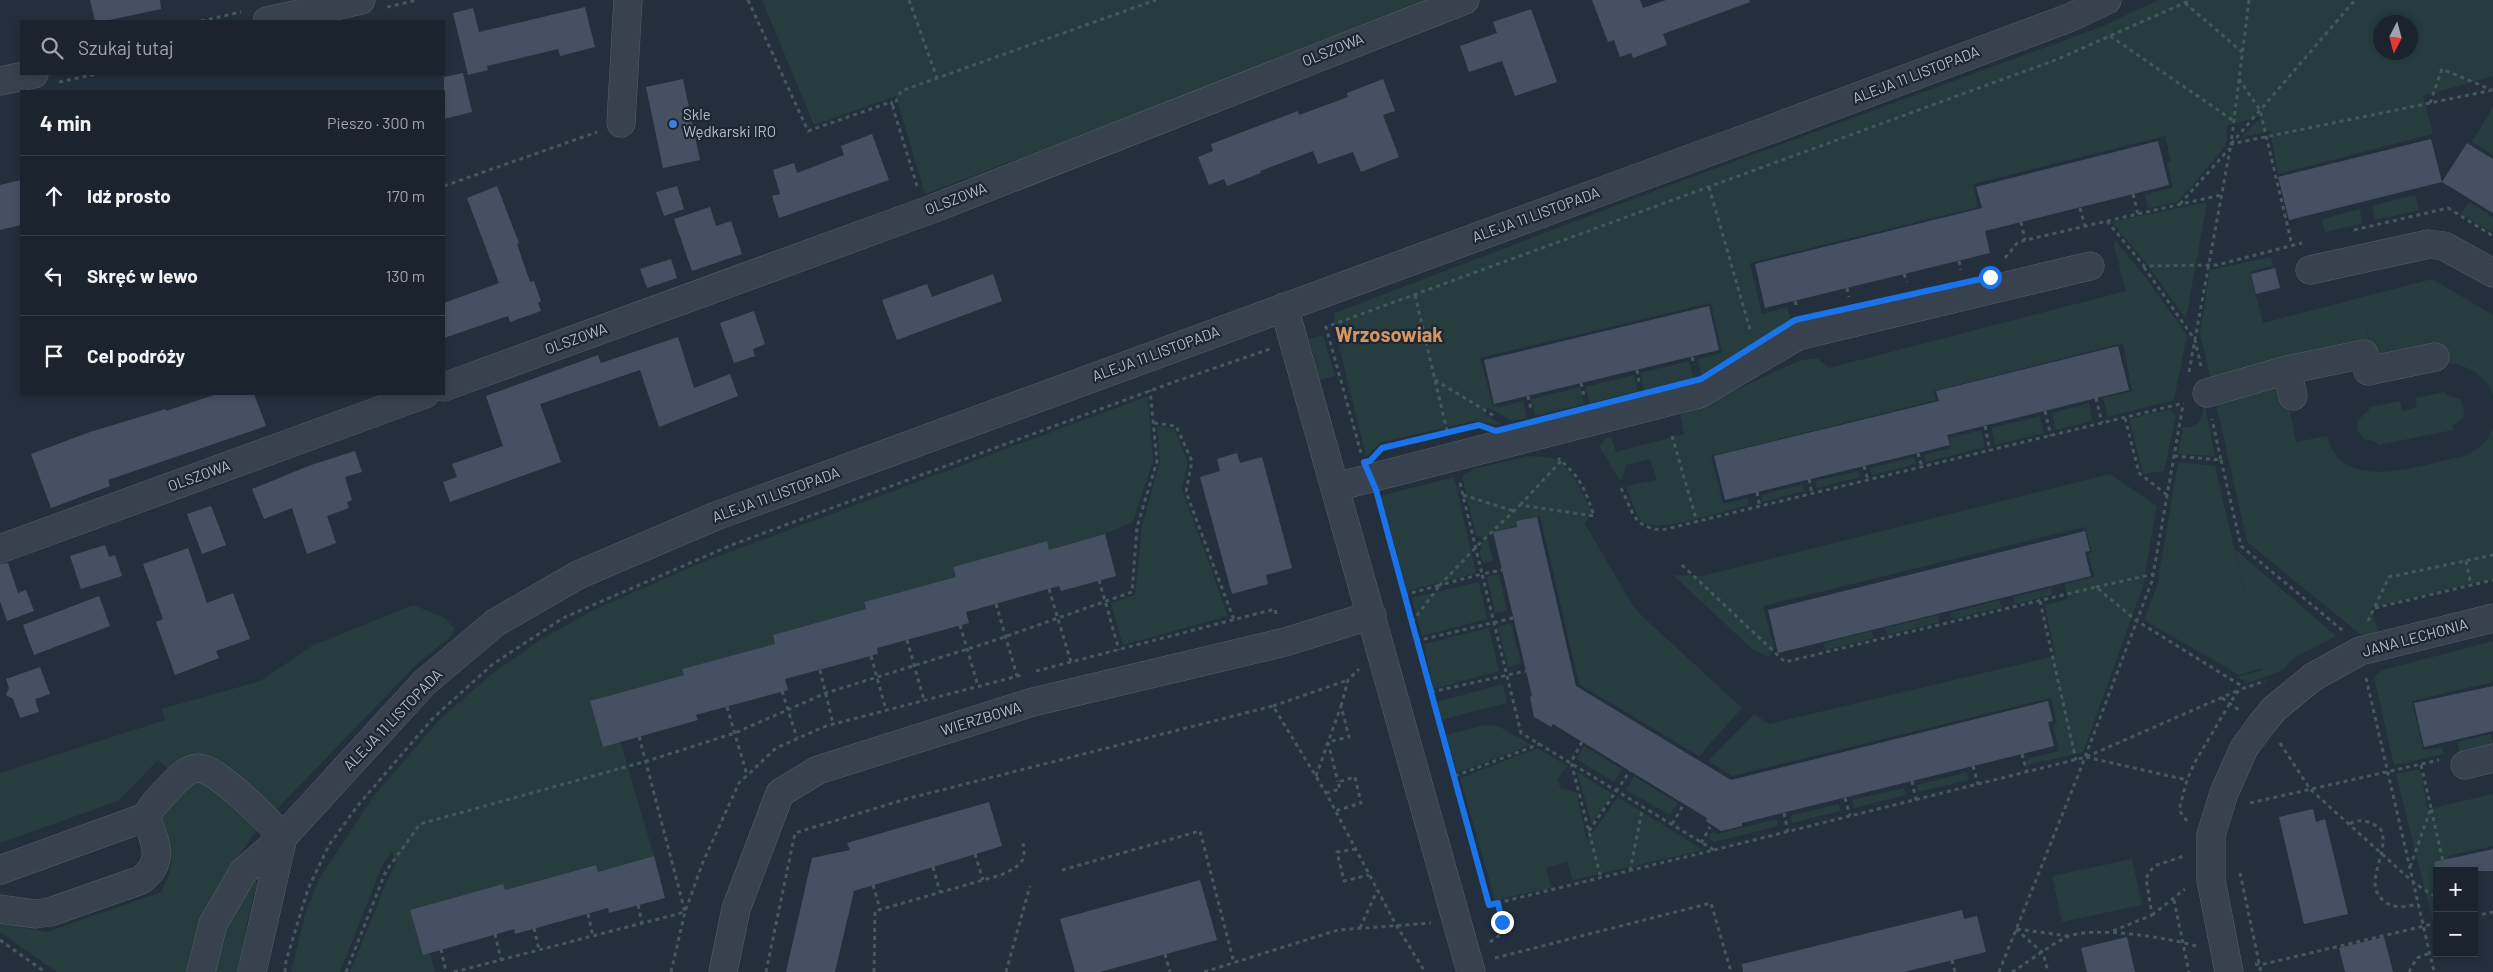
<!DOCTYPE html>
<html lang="pl">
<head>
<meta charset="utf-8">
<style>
  :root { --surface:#1b232e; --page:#242b36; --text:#f1f3f6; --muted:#a0a4aa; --line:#39404a }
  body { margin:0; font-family:Barlow,sans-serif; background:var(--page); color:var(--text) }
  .controls { position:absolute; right:15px; bottom:15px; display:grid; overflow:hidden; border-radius:0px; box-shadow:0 2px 8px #0003 }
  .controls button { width:45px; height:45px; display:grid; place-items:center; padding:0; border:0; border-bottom:1px solid var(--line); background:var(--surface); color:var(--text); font:25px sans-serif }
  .compass { position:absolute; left:2373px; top:15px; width:45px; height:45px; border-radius:50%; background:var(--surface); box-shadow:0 2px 8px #0003; rotate:186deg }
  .stop { position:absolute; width:15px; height:15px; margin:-11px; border:4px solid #1a73e8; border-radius:50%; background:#fff }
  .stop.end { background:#1a73e8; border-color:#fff; box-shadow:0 1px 5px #0008 }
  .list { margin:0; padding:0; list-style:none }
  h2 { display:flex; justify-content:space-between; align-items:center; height:65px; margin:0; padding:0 20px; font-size:21px }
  h2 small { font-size:16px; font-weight:400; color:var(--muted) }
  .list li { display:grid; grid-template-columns:32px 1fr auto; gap:15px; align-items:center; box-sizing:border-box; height:80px; padding:0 20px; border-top:1px solid var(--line) }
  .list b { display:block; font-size:19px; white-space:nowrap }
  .list em { font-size:16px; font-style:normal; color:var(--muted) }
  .icon { flex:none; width:28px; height:28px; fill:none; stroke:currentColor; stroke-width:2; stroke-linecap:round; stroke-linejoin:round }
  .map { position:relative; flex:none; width:2493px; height:972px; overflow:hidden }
  .search { position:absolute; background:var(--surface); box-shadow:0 2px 8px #0003; left:20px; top:20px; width:425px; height:55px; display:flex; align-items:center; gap:12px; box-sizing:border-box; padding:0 18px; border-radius:0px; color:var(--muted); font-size:19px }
  .panel { position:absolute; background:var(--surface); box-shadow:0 2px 8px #0003; left:20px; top:90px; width:425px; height:305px; border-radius:0px }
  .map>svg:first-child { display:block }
</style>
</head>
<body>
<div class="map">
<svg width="2493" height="972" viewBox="0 0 2493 972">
  <rect width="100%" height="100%" fill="#242f3e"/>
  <!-- green -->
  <path fill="#263c3f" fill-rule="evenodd" d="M762,0H1440L925,194L896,96L814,125Z
    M2158,0H2493V76L2423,96L2433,134L2278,174L2270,131L2240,138L2264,115L2227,126L2226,145L2178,202L2148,208L2145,195L2173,187L2167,163L2171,160L2165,136L1973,184L1978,207L1750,263L1762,314L1787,307L1791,320L1701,375L1698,359L1722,353L1711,303L1480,358L1492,403L1499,407L1523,401L1527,418L1513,421L1487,407L1483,412L1501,425L1474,421L1382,442L1366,456L1334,327L1335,313L1665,187L2101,27ZM2410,22V52H2380V22Z
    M2493,107V155L2472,142Z
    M2415,195L2419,210L2375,220L2372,206Z
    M2207,202L2186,319L2147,264L2111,222Z
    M2469,202L2493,217V233L2461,214Z
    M2360,209L2362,224L2325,232L2322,219Z
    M2115,240L2146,278L2187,335L2174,400L2108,417L2103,398L2132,391L2123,343L1934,391L1936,400L1711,456L1723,504L1747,498L1749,505C1731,509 1652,536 1641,521C1634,512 1631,497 1626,486L1657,480L1650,459L1626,465L1622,480L1619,479L1599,446L1607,438L1611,437L1616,452L1684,434L1680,415L1801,360L1817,358L1829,368L2126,291L2114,246Z
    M2271,257L2273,266L2250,272L2263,323L2432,279L2493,315V394C2485,377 2474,369 2456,364L2372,358L2365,316L2369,345L2212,384L2200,333L2210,270Z
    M1323,335L1335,376L1319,380L1309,339Z
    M1689,361L1693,378L1644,390L1640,373Z
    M1634,375L1638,391L1590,403L1585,387Z
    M2279,382L2287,397L2296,442L2327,436C2341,496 2423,464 2464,456C2477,450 2488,442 2493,428V579L2371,608L2379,634L2365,638L2247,542L2215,399Z
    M1580,387L1584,404L1535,416L1531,399Z
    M2445,392L2446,395L2460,399L2464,409L2463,418L2452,426L2453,430L2378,445L2376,442L2364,439L2357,430L2358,420L2369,410V407L2400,401L2402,411L2417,407L2415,398Z
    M1148,396L1153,461L1133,522L1105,534L1049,550L1046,541L953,567L956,577L864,602L866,609L773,635L775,644L682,669L684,675L590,701L603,746L620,741L654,856L598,872L595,865L505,890L503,884L410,910L423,954L430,953L435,972H350L386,883L396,863L392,851L382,866L340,972H291L305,914L319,879L373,797L440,719L493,673L543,638L596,609L700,563Z
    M2204,401L2215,456L2178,454L2183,427C2200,429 2204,416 2204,401Z
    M2089,403L2092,421L2056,430L2052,413Z
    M2170,409L2176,416L2164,471L2143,474L2129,419Z
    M2040,416L2044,433L1995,445L1991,428Z
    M1157,426L1174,429L1188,462L1182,489L1228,616L1123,645L1111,603L1135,595L1142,526L1160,462Z
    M1981,430L1985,447L1926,462L1924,455L1951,448L1949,438Z
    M1528,456C1535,457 1545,456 1552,458C1570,463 1584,495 1591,511L1585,524L1632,604L1642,616L1742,708L1699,756L1579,684L1540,516L1515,521L1516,526L1487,534L1493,561L1483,563L1480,554L1483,537L1476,536L1462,476L1474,469Z
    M1914,457L1916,464L1872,475L1870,468Z
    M2178,462L2215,466L2253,628L2235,549L2336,636L2293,658L2283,670L2248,683L2237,677L2263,670L2262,668L2239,675L2144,620L2157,586Z
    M1859,471L1860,477L1817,488L1815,481Z
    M2110,474L2157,506L2142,589L2083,752L2028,765L2027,759L2059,751L2053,726L2057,724L2051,698L1732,776L1708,761L1754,714L1769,724L2055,656L2045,605L2068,599L2065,584L2094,577L2088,554L2092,552L2085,527L1763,606L1775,650L1768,657L1752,649L1673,575L1702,576Z
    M1454,477L1476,573L1407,591L1381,496Z
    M1803,484L1804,491L1762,502L1761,495Z
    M1499,574L1507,611L1495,613L1487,577Z
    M1479,582L1487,619L1422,636L1412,598Z
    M2051,588L2052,595L2015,604L2013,597Z
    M2000,600L2002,607L1952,619L1950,613Z
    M413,605L443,617L454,627L452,635L416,665L275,811L259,800L172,772L158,760L118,801L0,843V773L165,720L161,709L260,681L312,646Z
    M1938,615L1939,622L1887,635L1885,628Z
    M1511,623L1521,664L1508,667L1498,627Z
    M1489,628L1499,671L1433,689L1424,644Z
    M1872,631L1874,638L1825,650L1824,643Z
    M2493,641V682L2412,701L2423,750L2442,747L2444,754L2394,765L2374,677L2383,670Z
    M1503,684L1507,703L1441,720L1437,702Z
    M1485,725L1498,726L1531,745L1457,773L1446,735Z
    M2491,734L2493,744L2460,752L2457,742Z
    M1584,746L1622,769L1614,782L1576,759Z
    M1538,748L1567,766L1557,780L1561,789L1576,792L1587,840L1618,797L1703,850L1573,880L1567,862L1546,868L1551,888L1495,900L1460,778Z
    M2420,769L2428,809L2493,794V846L2448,856L2451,871H2437V921L2433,922L2396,774Z
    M1577,772L1613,794L1592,824Z
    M1967,772L1969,780L1918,792L1917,785Z
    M1634,776L1678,803L1670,815L1626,790Z
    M200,778L248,817L257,830C225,875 198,917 187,972H57L0,932V923L47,932L161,892C180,858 169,848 160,815Z
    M1904,788L1906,795L1854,808L1852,800Z
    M1839,804L1840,811L1792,823L1790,816Z
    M1777,819L1778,826L1714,842L1709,838L1713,831L1717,834Z
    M2132,859L2142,905L2062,922L2052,876Z
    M255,878L257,884L247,923L239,972H214L228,921Z"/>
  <!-- building -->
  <path fill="#455162" d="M90,0H160L161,9L105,21H95Z
    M1592,0H1640L1643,8L1666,0H1749L1750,2L1663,34L1667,45L1633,58L1631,53L1620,57L1614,40L1608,42Z
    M585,7L595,47L560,56L558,49L487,66L488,70L468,75L453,13L473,8L479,32Z
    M1531,9L1557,82L1515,96L1502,61L1469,72L1460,46L1497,33L1493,22Z
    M463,73L472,112L444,119V77Z
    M683,79L700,160L663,168L646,87Z
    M1383,79L1395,111L1383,115L1399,157L1361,172L1353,152L1318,164L1313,151L1260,171L1261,173L1227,186L1224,179L1209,185L1198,157L1213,151L1211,144L1298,111L1299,115L1348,97L1347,93Z
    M872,134L889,180L779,218L772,196L780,194L773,170L794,163L797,173L844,155L841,146Z
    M2431,139L2442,182L2289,220L2278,177Z
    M2158,141L2169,185L1985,231L1990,253L1765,308L1755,264L1982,208L1976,187Z
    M2467,143L2493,159V213L2442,182Z
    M21,180V225L0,230V185Z
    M497,186L519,243L517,244L530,282L534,281L541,301L538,303L541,311L510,322L508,316L444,338V303L499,283L467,198Z
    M677,186L684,209L664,216L656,192Z
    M710,207L716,226L731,221L742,254L692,271L674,219Z
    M671,259L677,278L647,288L640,269Z
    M2275,268L2280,288L2256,294L2251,274Z
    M993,274L1002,301L897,340L882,300L927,284L932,297Z
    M1709,306L1719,350L1494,404L1484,360Z
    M754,311L765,344L753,349L755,356L734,363L720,323Z
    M678,337L694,388L730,374L738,396L659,427L640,370L540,404L561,462L450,502L443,482L457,477L452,464L503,446L486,396L598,355L601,363Z
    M2118,346L2129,390L1947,435L1950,445L1725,500L1714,456L1939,401L1936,391Z
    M217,394H254L266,426L108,480L110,486L51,508L31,454L90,432L166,409V411Z
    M355,451L362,472L345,477L352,500L347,502L349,508L327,516L336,543L307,554L292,508L264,519L252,489L311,465Z
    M1237,453L1240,463L1262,457L1292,568L1266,575L1268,584L1232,594L1200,477L1220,471L1217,459Z
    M211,506L226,545L202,554L187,514Z
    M1537,517L1576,686L1731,780L2048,701L2053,721L2048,722L2054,746L1742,823V826L1721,831L1706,821L1707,818L1553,724L1551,727L1534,717L1530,697L1532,696L1493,532L1517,527L1516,521Z
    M2085,531L2090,551L2085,552L2091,576L1778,653L1768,610Z
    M1105,534L1116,576L1061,591L1059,586L966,612L969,623L877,648L878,654L785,679L788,690L696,715L698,720L603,747L590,701L684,675L682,669L775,644L773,635L866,609L864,602L956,577L953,567L1047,541L1049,550Z
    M105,545L109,557L115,555L122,576L81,589L70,556Z
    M188,548L207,603L233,593L250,639L216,651L219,658L175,675L156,622L163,619L143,564Z
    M8,563L18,593L26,590L34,611L7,621L0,601V564Z
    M99,596L110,626L34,655L23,625Z
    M40,667L50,694L35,699L39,712L20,718L13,699L6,695L9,688L6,679Z
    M2493,686V731L2424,747L2414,703Z
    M989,802L1002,846L854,891L835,972H786L812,858L850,850L847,843Z
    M2313,809L2316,822L2325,819L2348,914L2304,924L2279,817Z
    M2493,849V871H2435L2434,862Z
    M654,856L665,898L609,913L608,908L515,934L514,929L423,955L410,910L503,884L505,890L596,865L598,872Z
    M1200,880L1217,940L1100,972H1075L1060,919Z
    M1962,910L1964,919L1977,916L1986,952L1904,972H1743L1742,964Z
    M2127,937L2135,972H2087L2081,948Z
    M2384,937L2393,972H2345L2339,948Z"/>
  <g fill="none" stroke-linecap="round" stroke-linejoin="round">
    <defs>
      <path id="minor" d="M267,21L361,0
        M0,81L34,74
        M621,123L628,0
        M2310,270L2429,244L2444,246L2493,273
        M1284,307L1471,972
        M2287,370L2293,396
        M444,387L932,209L1465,0
        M2207,393L2287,370L2364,354L2368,371L2435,357
        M1336,487L1699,394L1798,336L2090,266
        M0,549L425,394
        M2465,765L2493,758
        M0,870L146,817C152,805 161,796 170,787C177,779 187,769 198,768C215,766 270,823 283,837
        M0,909L35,914L50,912L141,880C166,861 155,842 146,817
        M201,972L213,924L243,872L283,837L424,683L495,623L578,575L716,516L1766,131L2069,18L2107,0
        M252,972L283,837
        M723,972L736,909L780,793L818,770L1033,702L1285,642L1372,615
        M2229,972L2211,880V835L2224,793L2244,748L2261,725L2274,709L2313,677L2360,651L2493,618"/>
    </defs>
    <!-- minor casing -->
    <use href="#minor" stroke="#565f6c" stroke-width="29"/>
    <!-- path -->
    <path stroke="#44595c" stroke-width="3" stroke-dasharray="4 4" stroke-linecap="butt" d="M748,0L808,131L891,102L893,107
      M909,0L937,78
      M2249,0L2231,144L2493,90
      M2185,3L2242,52
      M387,7L418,0
      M201,21L241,12
      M2110,36L2234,121
      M2239,79L2260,110L2292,245
      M59,82L97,74
      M2430,103L2442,69L2492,90
      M444,186L597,132
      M917,186L893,108L901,91L1156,0
      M1709,187L1751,333
      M2133,194L2138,214
      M2180,204L2229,149
      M2080,208L2085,226
      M2107,221L2221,195
      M2021,222L2025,240
      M2354,230L2448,208L2493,236
      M2005,258L2018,242L2107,221L2144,266L2217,265L2302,243
      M1959,261L1961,270
      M2144,267L2195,340L2201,366
      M1904,274L1907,282
      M1847,288L1849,297
      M1415,295L1447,431
      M1795,301L1797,308
      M1692,357L1694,365
      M1637,370L1639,382
      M2189,372L2231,144L2355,0
      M1435,380L1496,417
      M1581,383L1584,396
      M1528,396L1531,409
      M2096,398L2102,423
      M2045,411L2051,436
      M2125,418L2139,473L2167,495
      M1154,423L1176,426L1192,461L1186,492L1234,620
      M1985,426L1990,451
      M1672,436L1697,522
      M1361,453L1326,327L2058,59L2191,0
      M1918,453L1922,467
      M2174,456L2221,460L2212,419
      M2221,460L2241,546L2342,630
      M1864,466L1868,480
      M1809,479L1812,494
      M1460,483L1482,574L1440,585L1477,546L1520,505L1594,516C1584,487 1581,478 1558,458
      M1621,488C1634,513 1632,527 1662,530L2184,403
      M1757,492L1760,507
      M1463,495L1514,511
      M1379,504L1489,905L1714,850L1521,733L1482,574L1502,570
      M1520,505L1561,461
      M2466,561L2471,585
      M1682,565L1785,662L2096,587L2137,621L2245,688
      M1099,580L1119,650
      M2096,587L2154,574
      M1049,589L1071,662
      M1404,595L1440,585
      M2040,601L2076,760
      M996,604L1017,676
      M2375,608L2493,580
      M2368,621L2389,577L2493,555
      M1412,622L1440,585
      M960,625L978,686
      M907,640L924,700
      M1416,641L1513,618
      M871,656L886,710
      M820,670L833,724
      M1036,671L1275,609L1277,618
      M2366,678L2434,972
      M782,691L797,738
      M1431,692L1526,671
      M2222,698L2239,710
      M1273,706L1348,680
      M1341,706L1348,680L1359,669
      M727,707L747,775
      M1582,742L1571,762L1601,878
      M2280,743L2310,789L2413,882L2437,898
      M2022,754L2027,772
      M2086,757L2187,780
      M2421,765L2431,808
      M1973,766L1978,784
      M1316,776L1341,706L1349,737L1328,742L1338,782
      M1455,776L1540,744
      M1912,781L1916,800
      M1326,793L1340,789L1338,782L1355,777L1361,803L1335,811
      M1845,798L1850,816
      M2250,803L2439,760
      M1784,813L1788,832
      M2187,821L2179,810L2187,780L2195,762L2230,703L2239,690L2265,681
      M1672,824L1684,804
      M2350,824C2359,817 2374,822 2381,830C2391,852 2361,883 2384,901C2394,909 2406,907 2418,904
      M1589,831L1630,771
      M1701,843L1710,827
      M1356,849L1337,852L1344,881L1369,875
      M1714,850L2086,757L2239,690
      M975,854L983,880
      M933,867L940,892
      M2410,867L2431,808L2445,871
      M1062,870L1200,831L1234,963
      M1630,871L1643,806
      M2240,873L2261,972
      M873,885L880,909
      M2174,900L2189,972
      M638,905L642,923
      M588,914L593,936
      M2152,915L2185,889
      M2474,916L2493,912
      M534,928L539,950
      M1360,928L1377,891
      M2016,929L2043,953L2048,972
      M2017,929L2068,936
      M2113,931L2152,915L2146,878L2154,866L2184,856
      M495,934L501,960
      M0,940L45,972
      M1490,942L1504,932L1498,903
      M441,949L446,972
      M1165,954L1170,972
      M1495,958L1711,903L1731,972
      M1952,960L1955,972
      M2255,964L2260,965L2437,923
      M285,972L286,961L308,889L329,845L359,804L434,717L493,664L563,618L734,544L1174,382L1270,349
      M346,972L386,871L420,824L647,761L735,733L826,693L990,642L1132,592L1137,527L1157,461L1150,390
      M454,972L685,912L639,736
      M671,972L685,912L703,862L739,783L776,748L826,726L1022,675
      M766,972L795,833L906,799L1273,706L1326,793L1395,923L1425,972
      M874,972L875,911L1001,875C1021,865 1028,862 1022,839
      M1006,972L1030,886
      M1204,972L1338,930L1431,923
      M1999,972L2079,773L2152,581L2183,405
      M2012,972C2030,961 2048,946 2067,937C2093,925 2169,938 2196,946
      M2409,972L2417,958L2430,953"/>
    <!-- minor -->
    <use href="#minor" stroke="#38414e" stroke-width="28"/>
  </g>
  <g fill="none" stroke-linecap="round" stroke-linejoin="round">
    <!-- route -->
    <path stroke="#1a73e8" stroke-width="6" d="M1502,922L1498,903L1489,905L1376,490L1364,462L1370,461L1382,448L1479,425L1496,431L1701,379L1795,320L1990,277"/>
  </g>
  <!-- markers -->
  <circle fill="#3f7fe0" stroke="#1d2633" stroke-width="2" cx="673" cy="124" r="5"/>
  <g text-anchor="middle" stroke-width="4.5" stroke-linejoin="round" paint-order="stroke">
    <!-- street labels -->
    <g font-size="15" fill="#b4bcc9" stroke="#1d2633">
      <text transform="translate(1333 50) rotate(-22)" y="5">OLSZOWA</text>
      <text transform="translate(1916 75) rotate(-21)" y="5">ALEJA 11 LISTOPADA</text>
      <text transform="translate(956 199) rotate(-21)" y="5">OLSZOWA</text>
      <text transform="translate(1536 215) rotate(-20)" y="5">ALEJA 11 LISTOPADA</text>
      <text transform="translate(576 339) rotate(-20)" y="5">OLSZOWA</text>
      <text transform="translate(1156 354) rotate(-20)" y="5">ALEJA 11 LISTOPADA</text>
      <text transform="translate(199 476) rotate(-20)" y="5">OLSZOWA</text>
      <text transform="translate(776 495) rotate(-20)" y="5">ALEJA 11 LISTOPADA</text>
      <text transform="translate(2415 638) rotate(-15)" y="5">JANA LECHONIA</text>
      <text transform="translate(981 719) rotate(-17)" y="5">WIERZBOWA</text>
      <text transform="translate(393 720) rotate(-46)" y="5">ALEJA 11 LISTOPADA</text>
    </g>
    <!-- poi labels -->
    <g font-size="15" fill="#b4bcc9" stroke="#1d2633" text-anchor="start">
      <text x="683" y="120">Skle<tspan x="683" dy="17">Wędkarski IRO</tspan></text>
    </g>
    <!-- district labels -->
    <g font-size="20" font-weight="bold" fill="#d59563" stroke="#1d2633">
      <text x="1389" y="342">Wrzosowiak</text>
    </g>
  </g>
</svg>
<div class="controls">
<button>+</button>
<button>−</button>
</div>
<svg class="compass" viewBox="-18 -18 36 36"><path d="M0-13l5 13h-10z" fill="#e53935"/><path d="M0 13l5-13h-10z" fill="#a0a4aa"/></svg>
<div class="stop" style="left:1990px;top:277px"></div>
<div class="stop end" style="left:1502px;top:922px"></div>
<div class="search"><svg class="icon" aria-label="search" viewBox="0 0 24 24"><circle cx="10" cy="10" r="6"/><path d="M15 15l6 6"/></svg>Szukaj tutaj</div>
<section class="panel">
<h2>4 min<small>Pieszo · 300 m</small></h2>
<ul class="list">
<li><svg class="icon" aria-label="ahead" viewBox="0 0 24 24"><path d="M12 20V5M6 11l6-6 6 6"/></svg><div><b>Idź prosto</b></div><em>170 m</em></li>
<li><svg class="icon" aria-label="left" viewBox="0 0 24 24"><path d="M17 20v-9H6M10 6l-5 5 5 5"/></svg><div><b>Skręć w lewo</b></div><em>130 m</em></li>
<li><svg class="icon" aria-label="arrive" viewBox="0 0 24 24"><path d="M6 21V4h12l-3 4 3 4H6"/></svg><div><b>Cel podróży</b></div></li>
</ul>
</section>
</div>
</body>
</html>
